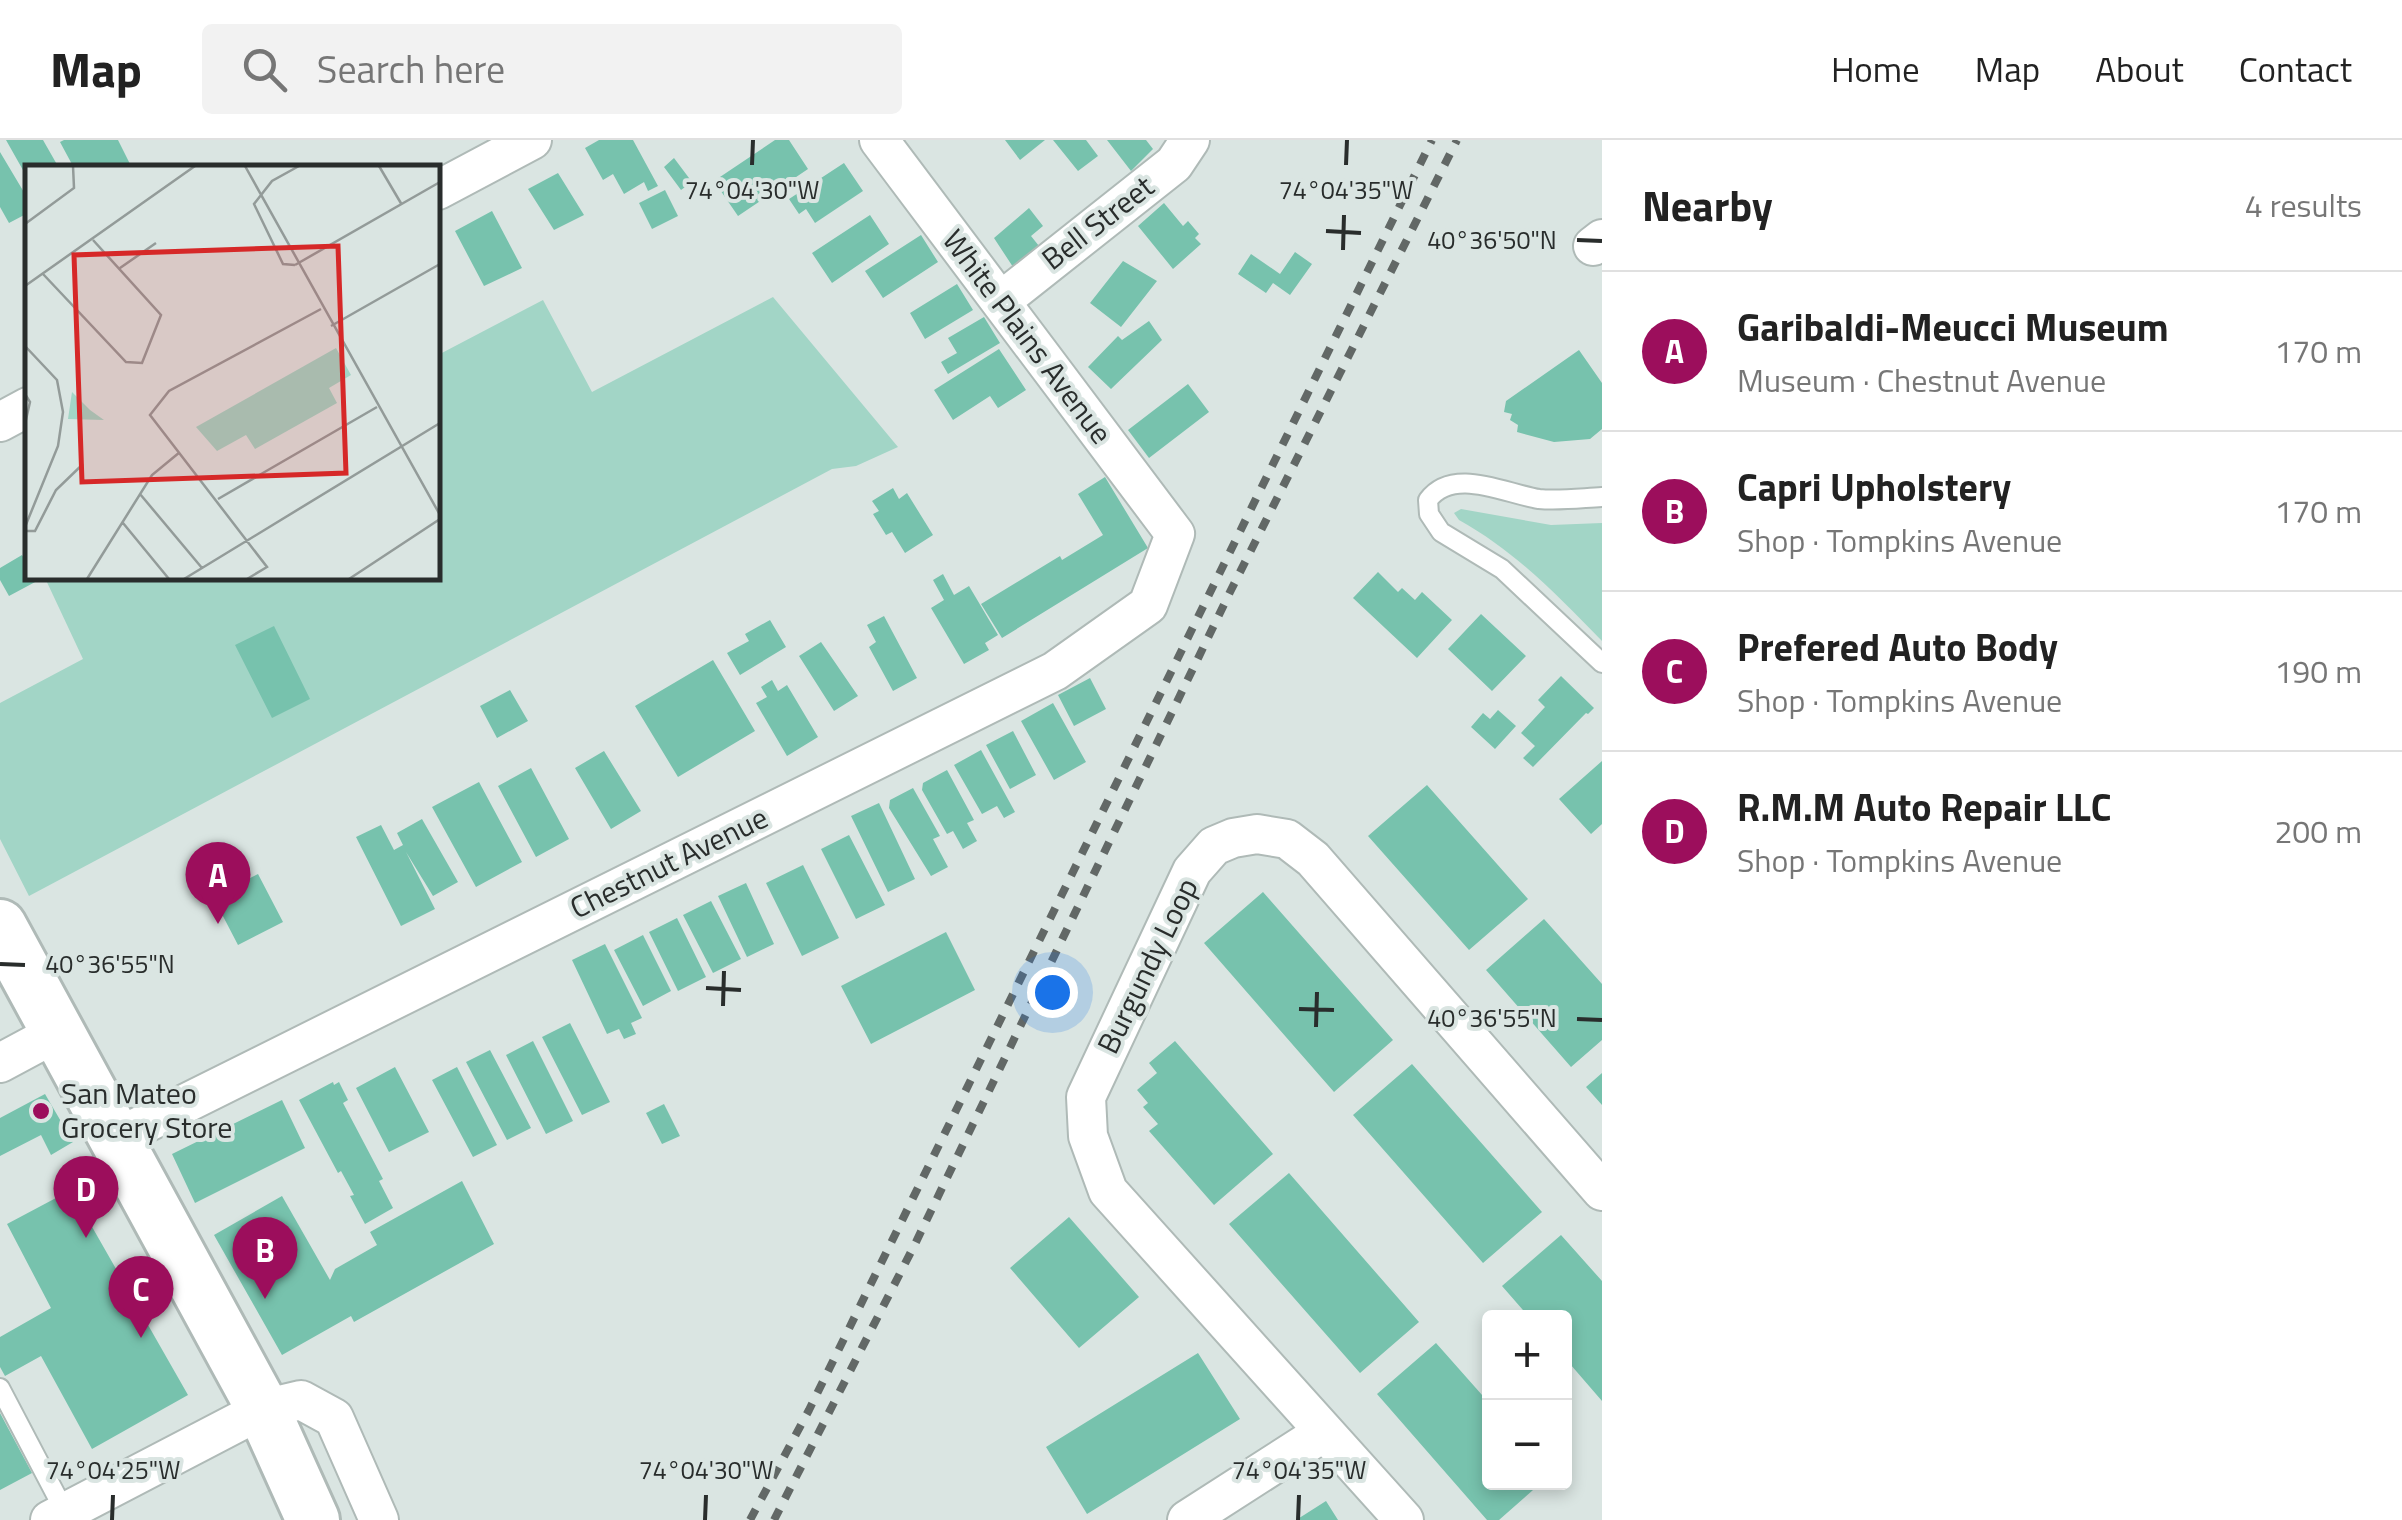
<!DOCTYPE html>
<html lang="en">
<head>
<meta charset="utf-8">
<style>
  :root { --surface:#fff; --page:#f2f2f2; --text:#222; --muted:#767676; --line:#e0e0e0; --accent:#9c0e5c }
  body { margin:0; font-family:"Titillium Web",sans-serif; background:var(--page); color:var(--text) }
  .controls { position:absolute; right:30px; bottom:30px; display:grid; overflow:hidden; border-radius:10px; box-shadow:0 5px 15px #0003 }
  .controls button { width:90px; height:90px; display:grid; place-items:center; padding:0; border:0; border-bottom:2px solid var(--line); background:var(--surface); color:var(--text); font:50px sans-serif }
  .you { position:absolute; left:1052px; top:852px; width:35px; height:35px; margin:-25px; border:8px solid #fff; border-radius:50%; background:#1a73e8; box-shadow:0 0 0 15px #1a73e833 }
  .badge { display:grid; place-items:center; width:65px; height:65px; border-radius:50%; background:var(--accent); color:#fff; font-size:32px; font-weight:700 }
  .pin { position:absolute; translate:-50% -82px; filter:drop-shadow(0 2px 5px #0008) }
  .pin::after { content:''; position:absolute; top:52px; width:35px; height:30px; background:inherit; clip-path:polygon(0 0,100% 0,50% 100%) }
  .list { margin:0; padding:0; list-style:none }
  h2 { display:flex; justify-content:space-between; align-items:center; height:130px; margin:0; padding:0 40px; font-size:42px }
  h2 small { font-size:32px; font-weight:400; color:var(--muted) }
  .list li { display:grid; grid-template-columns:65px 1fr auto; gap:30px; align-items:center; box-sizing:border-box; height:160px; padding:0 40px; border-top:2px solid var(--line) }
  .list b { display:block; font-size:38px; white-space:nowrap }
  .list p { margin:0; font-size:32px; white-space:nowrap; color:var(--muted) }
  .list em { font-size:32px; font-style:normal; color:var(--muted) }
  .icon { flex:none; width:55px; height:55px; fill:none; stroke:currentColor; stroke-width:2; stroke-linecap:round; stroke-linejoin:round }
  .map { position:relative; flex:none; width:1602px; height:1380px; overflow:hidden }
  header { display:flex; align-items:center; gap:60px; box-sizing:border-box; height:140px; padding:0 50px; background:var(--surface); border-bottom:2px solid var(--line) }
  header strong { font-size:48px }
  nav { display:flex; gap:55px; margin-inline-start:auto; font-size:35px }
  .search { width:700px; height:90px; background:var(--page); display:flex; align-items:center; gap:25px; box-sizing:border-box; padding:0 35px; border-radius:10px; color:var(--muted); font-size:38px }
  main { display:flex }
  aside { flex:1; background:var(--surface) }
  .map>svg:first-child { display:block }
</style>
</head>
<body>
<header>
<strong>Map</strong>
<div class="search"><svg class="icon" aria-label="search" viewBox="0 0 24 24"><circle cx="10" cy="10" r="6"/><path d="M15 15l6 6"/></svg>Search here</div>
<nav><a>Home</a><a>Map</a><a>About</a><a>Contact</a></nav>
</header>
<main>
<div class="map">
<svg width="1602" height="1380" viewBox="0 0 1602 1380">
  <rect width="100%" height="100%" fill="#dae5e2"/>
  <!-- green -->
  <path fill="#a2d5c6" d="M773,157L898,307L856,326L832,329L29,756L0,699V563L83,519L45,438H438V215L543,160L592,252Z
    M1461,369L1551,385L1602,383V501C1557,455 1515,411 1459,380L1454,373Z"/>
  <!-- building -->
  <path fill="#77c2ad" d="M6,0H43L59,28H28V39Z
    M64,0H118L132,28H74L60,2Z
    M599,0H633L658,46L648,51L644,42L624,54L613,34L603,40L585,8Z
    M775,0H789L808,29L738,76L714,41Z
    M1005,0H1045L1020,20Z
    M1053,0H1086L1098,16L1078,31Z
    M1107,0H1146L1153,9L1131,31Z
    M0,12L28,59V73L9,83L0,67Z
    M674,18L692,42L681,50L664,27Z
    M844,23L863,51L815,83L806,69L799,74L789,59Z
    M558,33L584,75L554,90L528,49Z
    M665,50L678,76L652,89L639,63Z
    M1164,63L1183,86L1188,81L1199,94L1195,98L1201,104L1173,129L1138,86Z
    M1029,68L1043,86L1031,96L1039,106L1013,127L994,98Z
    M492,71L522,128L484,146L455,91Z
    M870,75L889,104L832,143L812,113Z
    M921,95L938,122L883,158L865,131Z
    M1295,112L1312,124L1290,155L1273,143L1266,153L1238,134L1251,114L1280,134Z
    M1123,121L1157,141L1121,187L1090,163Z
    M957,144L973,170L925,199L910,173Z
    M984,177L1000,203L948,234L941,222L957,213L948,198Z
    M1149,181L1162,200L1111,249L1088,227L1118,196L1122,200Z
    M999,209L1026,250L998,268L990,256L953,280L934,250Z
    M1579,210L1602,243V289L1590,299L1554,302L1517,292L1518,285L1510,280L1512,274L1504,272L1506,261Z
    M1188,244L1209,272L1149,318L1128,290Z
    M1105,337L1148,408L1002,498L981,464L1060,416L1062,420L1103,395L1078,354Z
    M893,348L899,359L907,353L933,395L905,413L892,392L886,395L873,374L879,371L872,361Z
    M22,415L28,425V438L37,441L9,456L0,440V428Z
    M1378,432L1398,452L1402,448L1415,460L1422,452L1452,480L1417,518L1353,458Z
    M943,434L954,455L969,446L998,495L985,503L989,510L964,524L931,468L944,460L933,440Z
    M1481,474L1526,516L1492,551L1448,509Z
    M884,476L917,538L893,551L869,507L876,502L867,485Z
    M770,480L786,507L740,535L727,513L749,501L745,494Z
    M274,486L310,559L272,578L235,505Z
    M821,502L858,556L834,571L799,516Z
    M713,520L755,591L678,637L635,566Z
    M1561,536L1594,568L1588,574L1586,573L1533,627L1523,618L1535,606L1521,593L1545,567L1538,560Z
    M1090,538L1106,569L1074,586L1058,555Z
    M772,540L778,551L787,545L818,597L787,616L756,563L767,557L761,547Z
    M510,550L528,581L497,598L480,566Z
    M1053,563L1086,622L1054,640L1021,581Z
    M1498,570L1516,586L1495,609L1471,587L1483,573L1490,579Z
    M1013,591L1036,635L1010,649L986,605Z
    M981,610L1015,672L1004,678L997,666L982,674L954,625Z
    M604,611L641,671L611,689L575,628Z
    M1602,621V684L1591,694L1559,659Z
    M531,628L569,699L536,717L498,646Z
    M947,630L974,680L967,683L977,701L963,709L953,691L947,694L922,650L923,643Z
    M479,642L522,722L476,747L432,667Z
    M1427,645L1528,759L1469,810L1368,696Z
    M913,648L940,696L933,699L948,727L931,736L889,668L890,660Z
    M879,663L915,739L888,752L851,676Z
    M422,679L458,742L433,756L406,712L435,769L401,786L356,697L381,685L394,710L403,705L397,693Z
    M849,695L885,765L856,779L821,709Z
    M803,725L839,798L802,816L766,743Z
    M258,734L283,782L238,805L213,757Z
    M746,743L774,804L747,817L718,756Z
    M1263,752L1393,900L1334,952L1204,803Z
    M711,761L741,819L713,833L683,775Z
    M677,778L706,837L678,851L649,792Z
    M1544,779L1602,844V900L1571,927L1486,830Z
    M946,792L975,850L871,904L841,846Z
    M643,795L671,851L643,866L614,810Z
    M605,804L642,878L631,883L636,894L624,899L619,889L607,894L572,820Z
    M570,883L610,962L582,975L542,897Z
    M533,901L573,981L546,994L506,915Z
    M1175,901L1273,1014L1214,1065L1149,991L1158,984L1143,967L1148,963L1137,950L1157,933L1149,923Z
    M490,910L531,988L507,1000L466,922Z
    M1412,924L1542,1072L1483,1123L1353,975Z
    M395,927L429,992L389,1012L356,948Z
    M457,927L497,1005L473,1017L432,940Z
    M1602,933V965L1586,947Z
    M333,942L334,945L339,942L348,960L343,963L383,1039L379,1041L393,1068L365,1084L350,1056L354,1055L341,1031L338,1033L299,960Z
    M45,954L73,1002L51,1015L41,995L0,1016V978Z
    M282,960L305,1008L195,1063L172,1014Z
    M664,964L680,996L662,1004L646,973Z
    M1289,1033L1419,1182L1360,1233L1229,1084Z
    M462,1041L494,1104L354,1182L351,1176L282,1215L214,1095L282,1056L330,1140L335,1129L377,1105L370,1092Z
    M71,1050L188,1255L92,1309L41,1216L5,1236L0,1227V1197L51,1168L7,1084Z
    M1069,1077L1139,1157L1079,1208L1010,1128Z
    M1561,1095L1602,1141V1261L1564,1217V1178H1530L1502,1146Z
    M1436,1203L1490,1264V1342H1542L1499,1380H1487L1377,1254Z
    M1198,1213L1240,1279L1087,1374L1046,1307Z
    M0,1273L32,1333L0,1350Z
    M1326,1361L1338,1380H1296L1304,1375Z"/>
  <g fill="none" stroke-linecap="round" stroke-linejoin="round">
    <defs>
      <path id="lane" d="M1602,357C1582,358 1559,361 1539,359C1506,354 1453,326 1428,360L1429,374L1441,392L1502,429L1602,523
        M0,1248L65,1372"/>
      <path id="street" d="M438,50L532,0
        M1593,106L1602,99
        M1001,161L1174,24L1190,0
        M0,282L28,267
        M0,923L56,893
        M114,999L1055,531L1148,465L1175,394L879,0
        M50,1380L263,1269L301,1260L334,1278L379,1380
        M1187,1380L1324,1292
        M1404,1380L1108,1051L1088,996L1086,957L1192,731L1214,706L1233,698L1257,694L1287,699L1313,719L1602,1051"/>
      <path id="secondary" d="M0,786L263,1269L313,1380"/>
    </defs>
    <!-- lane casing -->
    <use href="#lane" stroke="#afbab7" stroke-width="22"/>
    <!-- street casing -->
    <use href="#street" stroke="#afbab7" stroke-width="42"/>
    <!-- secondary casing -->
    <use href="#secondary" stroke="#afbab7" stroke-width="58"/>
    <!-- lane -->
    <use href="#lane" stroke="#fff" stroke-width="18"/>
    <!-- street -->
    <use href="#street" stroke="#fff" stroke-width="38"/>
    <!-- secondary -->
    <use href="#secondary" stroke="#fff" stroke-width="52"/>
    <!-- rail -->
    <path stroke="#626866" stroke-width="8" stroke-dasharray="12 12" stroke-linecap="butt" d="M750,1380L809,1270L1432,0
      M774,1380L915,1104L1231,450L1457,0"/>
  </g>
  <!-- ticks -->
  <path fill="none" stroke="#292d2c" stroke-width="4" d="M752,25L753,0M1346,25L1347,0M1326,91L1361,93M1577,100L1602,101M1343,110L1344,75M0,824L25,825M706,848L741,850M723,866L724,831M1299,869L1334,870M1577,879L1602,880M1316,887L1317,852M112,1380L113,1355M705,1380L706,1355M1298,1380L1299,1355"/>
  <!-- markers -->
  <circle fill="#9c0e5c" stroke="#dae5e2" stroke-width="4" cx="41" cy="971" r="10"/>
  <g text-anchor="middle" stroke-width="8" stroke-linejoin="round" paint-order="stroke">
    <!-- street labels -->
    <g font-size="30" fill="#292d2c" stroke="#dae5e2">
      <text transform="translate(1098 83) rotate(-38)" y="10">Bell Street</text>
      <text transform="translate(1027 197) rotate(53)" y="10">White Plains Avenue</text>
      <text transform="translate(669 723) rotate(-26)" y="10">Chestnut Avenue</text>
      <text transform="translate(1148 826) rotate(-64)" y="10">Burgundy Loop</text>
    </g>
    <!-- poi labels -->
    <g font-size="30" fill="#292d2c" stroke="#dae5e2" text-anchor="start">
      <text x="61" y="964">San Mateo<tspan x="61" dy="34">Grocery Store</tspan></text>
    </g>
  </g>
  <!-- overview -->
  <g transform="translate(25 25)">
    <rect width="415" height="415" fill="#dae5e2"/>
    <path d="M311,183L326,210L304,223L312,238L230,284L221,270L192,286L171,262ZM47,227L65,245L79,255L43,254Z" fill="#a2d5c6"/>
    <path fill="none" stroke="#939b99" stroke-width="2.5" d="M220,1L415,350M354,1L377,40M0,59L49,23L48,1M270,100L415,17M270,100L258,99L229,39L247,16L274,1M95,103L131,78M18,109L101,197L117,198L136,150L68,75M0,121L170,1M306,161L415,99M0,181L32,215L38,247L33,281L0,362M0,229L5,237L0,259M115,329L177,403M193,334L352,242M98,358L144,414M0,366H10L31,325L58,299M62,414L127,310L155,287M159,414L415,258M222,414L242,402L125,250L144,226L296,144M324,414L415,354"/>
    <path fill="#d62828" fill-opacity="0.15" stroke="#d62828" stroke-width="5" d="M313,81L321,308L57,317L49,90Z"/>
    <rect width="415" height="415" fill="none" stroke="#292d2c" stroke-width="5"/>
  </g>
  <g font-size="25" text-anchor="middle" fill="#292d2c" stroke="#dae5e2" stroke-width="8" stroke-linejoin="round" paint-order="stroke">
    <text x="752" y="59">74°04'30"W</text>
    <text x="1346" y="59">74°04'35"W</text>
    <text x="1492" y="109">40°36'50"N</text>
    <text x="110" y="833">40°36'55"N</text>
    <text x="1492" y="887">40°36'55"N</text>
    <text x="113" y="1339">74°04'25"W</text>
    <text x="706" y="1339">74°04'30"W</text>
    <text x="1299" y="1339">74°04'35"W</text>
  </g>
</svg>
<div class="controls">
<button>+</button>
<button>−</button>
</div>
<div class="you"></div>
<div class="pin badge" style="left:218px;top:784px">A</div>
<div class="pin badge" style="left:265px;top:1159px">B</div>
<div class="pin badge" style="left:141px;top:1198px">C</div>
<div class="pin badge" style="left:86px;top:1098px">D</div>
</div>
<aside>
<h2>Nearby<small>4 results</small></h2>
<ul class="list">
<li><span class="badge">A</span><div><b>Garibaldi-Meucci Museum</b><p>Museum · Chestnut Avenue</p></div><em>170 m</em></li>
<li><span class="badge">B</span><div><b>Capri Upholstery</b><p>Shop · Tompkins Avenue</p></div><em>170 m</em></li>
<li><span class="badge">C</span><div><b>Prefered Auto Body</b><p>Shop · Tompkins Avenue</p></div><em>190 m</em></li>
<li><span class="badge">D</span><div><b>R.M.M Auto Repair LLC</b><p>Shop · Tompkins Avenue</p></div><em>200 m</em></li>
</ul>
</aside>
</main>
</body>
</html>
